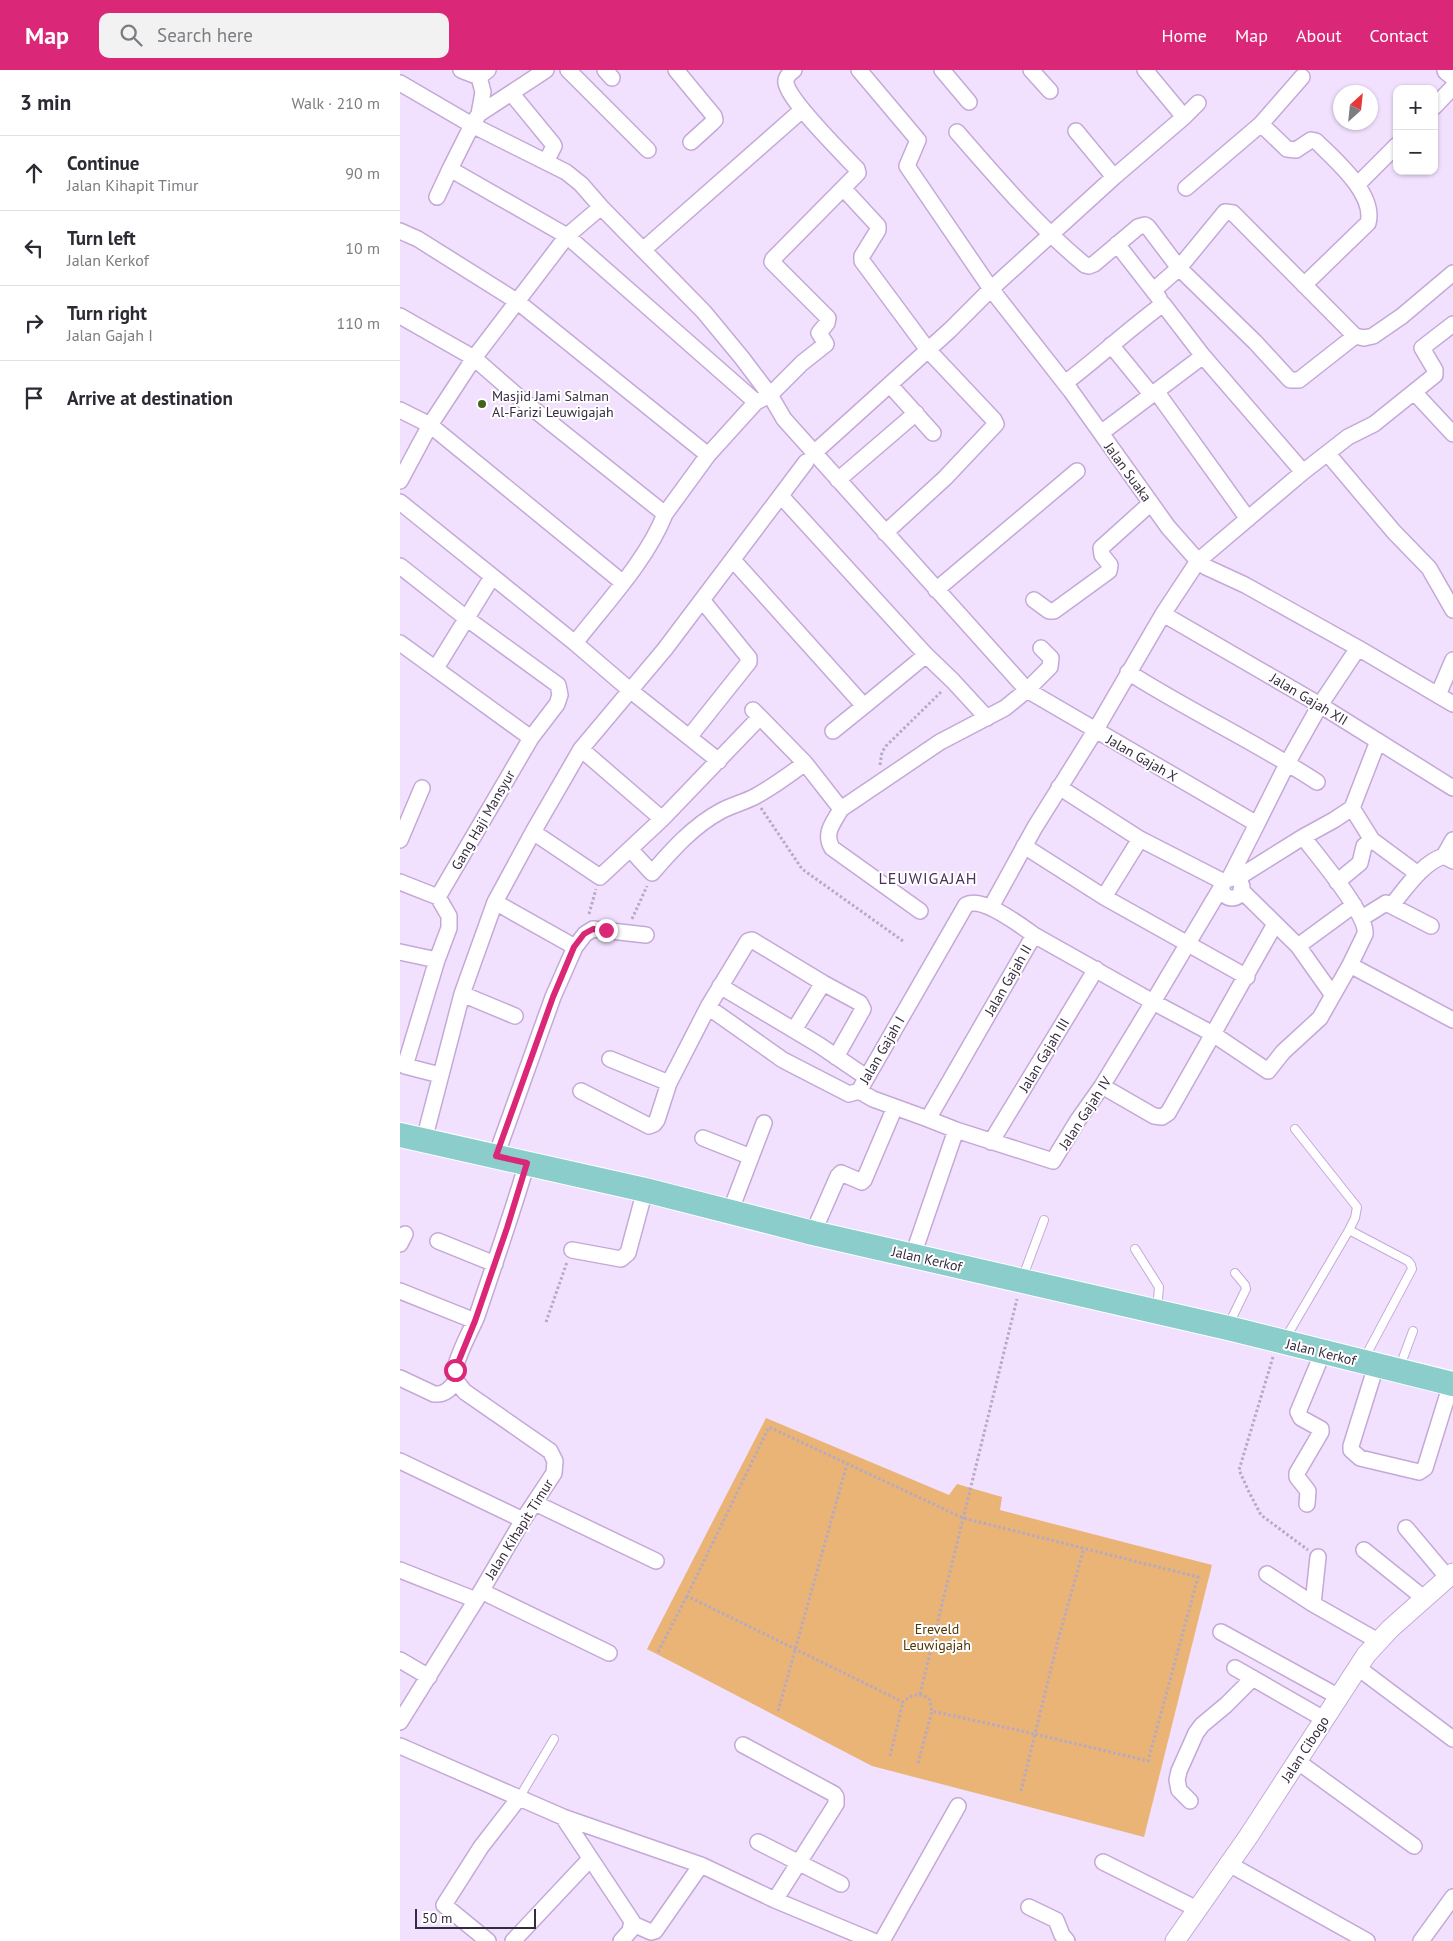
<!DOCTYPE html>
<html lang="en">
<head>
<meta charset="utf-8">
<style>
  :root { --surface:#fff; --page:#f2f2f3; --text:#2b2b33; --muted:#7c7c81; --line:#e1e1e2; --accent:#db2777 }
  body { margin:0; font-family:"PT Sans",sans-serif; background:var(--page); color:var(--text) }
  .controls { position:absolute; right:15px; top:15px; display:grid; overflow:hidden; border-radius:10px; box-shadow:0 1px 4px #0004 }
  .controls button { width:45px; height:45px; display:grid; place-items:center; padding:0; border:0; border-bottom:1px solid var(--line); background:var(--surface); color:var(--text); font:25px sans-serif }
  .compass { position:absolute; left:933px; top:15px; width:45px; height:45px; border-radius:50%; background:var(--surface); box-shadow:0 1px 4px #0004; rotate:27deg }
  .scale { position:absolute; left:15px; bottom:12px; width:121px; box-sizing:border-box; padding-left:5px; border:2px solid #362b3e; border-top:0; font-size:14px; line-height:18px; white-space:nowrap; color:#362b3e; -webkit-text-stroke:4px #fff; paint-order:stroke }
  .stop { position:absolute; width:15px; height:15px; margin:-11px; border:4px solid #db2777; border-radius:50%; background:#fff }
  .stop.end { background:#db2777; border-color:#fff; box-shadow:0 1px 5px #0008 }
  .list { margin:0; padding:0; list-style:none }
  h2 { display:flex; justify-content:space-between; align-items:center; height:65px; margin:0; padding:0 20px; font-size:21px }
  h2 small { font-size:16px; font-weight:400; color:var(--muted) }
  .list li { display:grid; grid-template-columns:32px 1fr auto; gap:15px; align-items:center; box-sizing:border-box; height:75px; padding:0 20px; border-top:1px solid var(--line) }
  .list b { display:block; font-size:19px; white-space:nowrap }
  .list p { margin:0; font-size:16px; white-space:nowrap; color:var(--muted) }
  .list em { font-size:16px; font-style:normal; color:var(--muted) }
  .icon { flex:none; width:28px; height:28px; fill:none; stroke:currentColor; stroke-width:2; stroke-linecap:round; stroke-linejoin:round }
  .map { position:relative; flex:none; width:1053px; height:1871px; overflow:hidden }
  header { display:flex; align-items:center; gap:30px; box-sizing:border-box; height:70px; padding:0 25px; background:var(--accent); color:#fff }
  header strong { font-size:24px }
  nav { display:flex; gap:28px; margin-inline-start:auto; font-size:18px }
  .search { width:350px; height:45px; background:var(--page); display:flex; align-items:center; gap:12px; box-sizing:border-box; padding:0 18px; border-radius:10px; color:var(--muted); font-size:19px }
  main { display:flex }
  aside { flex:1; background:var(--surface) }
  .map>svg:first-child { display:block }
</style>
</head>
<body>
<header>
<strong>Map</strong>
<div class="search"><svg class="icon" aria-label="search" viewBox="0 0 24 24"><circle cx="10" cy="10" r="6"/><path d="M15 15l6 6"/></svg>Search here</div>
<nav><a>Home</a><a>Map</a><a>About</a><a>Contact</a></nav>
</header>
<main>
<aside>
<h2>3 min<small>Walk · 210 m</small></h2>
<ul class="list">
<li><svg class="icon" aria-label="ahead" viewBox="0 0 24 24"><path d="M12 20V5M6 11l6-6 6 6"/></svg><div><b>Continue</b><p>Jalan Kihapit Timur</p></div><em>90 m</em></li>
<li><svg class="icon" aria-label="left" viewBox="0 0 24 24"><path d="M17 20v-9H6M10 6l-5 5 5 5"/></svg><div><b>Turn left</b><p>Jalan Kerkof</p></div><em>10 m</em></li>
<li><svg class="icon" aria-label="right" viewBox="0 0 24 24"><path d="M7 20v-9h11M14 6l5 5-5 5"/></svg><div><b>Turn right</b><p>Jalan Gajah I</p></div><em>110 m</em></li>
<li><svg class="icon" aria-label="arrive" viewBox="0 0 24 24"><path d="M6 21V4h12l-3 4 3 4H6"/></svg><div><b>Arrive at destination</b></div></li>
</ul>
</aside>
<div class="map">
<svg width="1053" height="1871" viewBox="0 0 1053 1871">
  <rect width="100%" height="100%" fill="#f1e1fe"/>
  <!-- green -->
  <path fill="#e9b475" d="M366,1348L549,1425L557,1414L602,1427L600,1440L812,1495L744,1767L472,1696L247,1579Z"/>
  <g fill="none" stroke-linecap="round" stroke-linejoin="round">
    <defs>
      <path id="service" d="M949,1160L1008,1191L1011,1195L1012,1199L964,1289
        M735,1179L759,1217L757,1240
        M622,1209L644,1150
        M829,1254L846,1219L845,1215L835,1203
        M885,1269L949,1160L955,1148L957,1137L895,1059
        M999,1299L1013,1261
        M119,1728L154,1669"/>
      <path id="minor" d="M61,0L79,7L88,0
        M168,0L248,80
        M205,0L212,8
        M276,0L314,46L315,50L312,53L291,72
        M459,0L518,70L507,96L591,219L671,321L768,457L798,491L806,497L845,515L958,578L1053,634
        M542,0L569,32
        M631,0L650,21
        M79,7L83,22L79,44L146,0
        M0,13L72,55L166,102L181,114L201,137L304,242L342,288L370,325L384,349L627,620L857,754L829,809
        M112,24L153,74L154,76L146,92
        M1034,37L1053,17
        M79,44L72,55L50,99L167,166L356,332
        M784,47L798,33
        M861,54L887,79L896,80L911,70L916,71C934,89 976,124 968,153L904,215
        M676,61L714,107
        M557,62C597,108 638,156 685,195L689,196L694,194L738,157L745,155L748,157L779,198L855,272L890,310H899L955,266
        M958,114L997,75
        M443,118L478,156V160L462,186V191L528,280L594,350L596,354L545,408L485,463
        M786,118L861,54L902,7
        M37,127L50,99
        M0,161L18,169L118,232L308,385
        M717,174L759,228
        M243,180L402,40
        M754,220L779,198L825,142L833,143L955,266L964,268L973,266L1002,246L1053,203
        M0,246L74,288L121,329L265,444C247,490 206,533 175,573
        M711,275L751,324
        M665,313C698,288 729,259 763,234L803,286L903,402
        M490,315L533,363
        M756,321L848,449
        M1014,322L1053,364
        M0,340L30,355L222,512
        M701,363L803,286
        M415,382L550,260L591,219L714,107L784,47L745,0
        M928,384L994,462L1029,498L1053,540
        M438,410L516,343
        M0,411L30,355L74,288L167,166L201,137
        M381,426L526,585L553,611L587,648
        M0,432L175,573L231,621L319,691
        M265,444L308,385L356,332L370,325L402,293L426,274L419,263L427,253L428,248L372,192L373,189L458,103L457,99C442,83 389,31 386,13C385,7 390,3 394,0
        M333,490L464,636L526,585
        M0,496L66,548L158,615L160,625L157,634L131,668L38,827L49,846V858L37,890L5,996L40,1005
        M536,520L677,401
        M634,530L649,541H654L709,501L710,495L702,485L701,478L751,433
        M763,544L920,635L1053,718
        M0,573L131,668
        M36,598L92,507
        M728,602C789,641 856,672 917,712
        M1038,625L1053,590
        M360,647L405,693
        M433,661L464,636
        M290,666L349,592V588L302,530
        M181,679L262,749
        M659,717L740,769L824,812
        M952,738L972,770L1018,804
        M441,739C434,752 423,763 432,778L520,841
        M857,754L888,692L920,635L958,578
        M133,762L200,807L262,749L360,647L353,640
        M903,767L934,750L952,738L978,671
        M0,770L22,718
        M624,776L704,827L847,907
        M230,779L252,803C272,780 293,756 321,741C332,735 345,732 356,726C374,716 389,705 405,693L441,739L540,672L605,638L627,620L650,597L651,588L641,578
        M1044,786L1053,770
        M822 818a10 10 0 1 1 20 0a10 10 0 1 1-20 0Z
        M0,812L38,827
        M937,812L960,793L964,776L972,770
        M841,820L898,876L932,924
        M704,827L740,769
        M95,832L175,877
        M992,835C1006,818 1022,793 1044,786L1053,791
        M591,837L635,757L695,661L763,544L798,491L903,402L948,367L974,354L1035,305V300L1022,278L1053,254
        M962,848L986,833L1031,856
        M898,876L954,835
        M0,882L37,890
        M950,895L1053,950
        M320,916L419,975L466,1007
        M62,924L115,946
        M308,937L383,990L449,1024L459,1021L566,835C582,826 620,855 634,865
        M394,960L423,913
        M210,989L269,1013
        M702,1016L754,1046L762,1047L768,1043L813,964L868,1001L883,982L920,948L950,895L965,864C968,845 916,784 903,767L836,809
        M181,1021L249,1056L254,1054L257,1050L269,1013L308,937L348,871L352,870L423,913L460,933L463,939L436,987
        M459,1021L473,1029L528,1049
        M556,1060L653,1091L678,1050L702,1016L753,932L813,964L875,854
        M303,1068L351,1087
        M24,1070L62,924L95,832L133,762L181,679L265,579L406,392
        M591,1072L696,899
        M96,1086L153,927L175,877L185,864L193,859L246,865
        M330,1142L364,1053
        M413,1163L438,1106L441,1103L462,1112L464,1110L495,1037
        M38,1171L95,1194
        M0,1174L5,1164
        M172,1180L221,1189L228,1183L245,1120
        M513,1185L556,1060L528,1049L634,865L753,932L822,816
        M0,1221L75,1251
        M976,1296L951,1376V1380L960,1388L1019,1402L1025,1398L1051,1314
        M0,1308L34,1324C45,1325 50,1319 56,1311
        M0,1391L123,1450
        M135,1433L256,1491
        M907,1434L908,1421L897,1407V1403L921,1362V1359L901,1348L898,1342L923,1282
        M1006,1458L1048,1508
        M964,1480L1025,1529
        M918,1487L913,1534L978,1571
        M0,1500L76,1530
        M867,1504L913,1534
        M81,1521L209,1583
        M821,1562L939,1627
        M0,1590L29,1607
        M957,1597L1053,1669
        M835,1598L924,1649
        M0,1652L76,1530L123,1450L154,1403L155,1391L150,1381L65,1322C59,1315 53,1309 55,1299C59,1281 70,1263 77,1246C94,1195 112,1144 127,1093
        M343,1675L434,1724L436,1727V1734L375,1830
        M0,1676L163,1747L232,1851L230,1861L221,1871
        M897,1691L1014,1776
        M790,1731L779,1720L777,1710L779,1701L796,1663L802,1655L826,1635L853,1608
        M163,1747L301,1795L375,1830L473,1871
        M358,1772L441,1814
        M703,1792L797,1839
        M829,1794L967,1871
        M629,1837L656,1850L662,1865L667,1871
        M233,1854L251,1862L255,1861L301,1795
        M88,1871L44,1835L81,1777L119,1728
        M113,1871L190,1789
        M482,1871L558,1736
        M1021,1871L1053,1827"/>
      <path id="tertiary" d="M775,1871L848,1767L966,1585L990,1559L1053,1503"/>
      <path id="secondary" d="M1048,0L1053,4"/>
      <path id="primary" d="M0,1065L245,1120L413,1163L828,1258L1053,1314"/>
    </defs>
    <!-- service casing -->
    <use href="#service" stroke="#c4a9d8" stroke-width="10"/>
    <!-- minor casing -->
    <use href="#minor" stroke="#c4a9d8" stroke-width="18"/>
    <!-- tertiary casing -->
    <use href="#tertiary" stroke="#c4a9d8" stroke-width="21"/>
    <!-- secondary casing -->
    <use href="#secondary" stroke="#c4a9d8" stroke-width="24"/>
    <!-- primary casing -->
    <use href="#primary" stroke="#fff" stroke-width="26"/>
    <!-- path -->
    <path stroke="#b7a9c3" stroke-width="3" stroke-dasharray="2.5 2.5" stroke-linecap="butt" d="M480,695L482,682L486,676L542,621
      M361,738L402,799L503,871
      M189,844L196,819
      M232,849L247,816
      M146,1252L167,1192
      M873,1287L839,1400L849,1422L861,1445L908,1480
      M258,1582L287,1526
      M520,1624L617,1229
      M378,1641L447,1394
      M490,1686L503,1632
      M518,1693L532,1641
      M621,1721L635,1664L532,1641L529,1628C518,1623 512,1624 503,1632L287,1526L369,1357L563,1448L798,1507L748,1691L635,1664L658,1570L684,1478"/>
    <!-- service -->
    <use href="#service" stroke="#fff" stroke-width="8"/>
    <!-- minor -->
    <use href="#minor" stroke="#fff" stroke-width="15"/>
    <!-- tertiary -->
    <use href="#tertiary" stroke="#fff" stroke-width="19"/>
    <!-- secondary -->
    <use href="#secondary" stroke="#fff" stroke-width="21"/>
    <!-- primary -->
    <use href="#primary" stroke="#8bcdca" stroke-width="24"/>
  </g>
  <g fill="none" stroke-linecap="round" stroke-linejoin="round">
    <!-- route -->
    <path stroke="#db2777" stroke-width="6" d="M55,1300L75,1251L107,1158L127,1093L96,1086L153,927L174,877L184,864L193,859L206,860"/>
  </g>
  <!-- markers -->
  <circle fill="#426319" stroke="#fff" stroke-width="2" cx="82" cy="334" r="5"/>
  <g text-anchor="middle" stroke-width="4" stroke-linejoin="round" paint-order="stroke">
    <!-- poi labels -->
    <g font-size="14" fill="#362b3e" stroke="#fff" text-anchor="start">
      <text x="92" y="331">Masjid Jami Salman<tspan x="92" dy="16">Al-Farizi Leuwigajah</tspan></text>
    </g>
    <!-- street labels -->
    <g font-size="14" fill="#362b3e" stroke="#fff">
      <text transform="translate(728 402) rotate(54)" y="5">Jalan Suaka</text>
      <text transform="translate(909 629) rotate(31)" y="5">Jalan Gajah XII</text>
      <text transform="translate(742 688) rotate(30)" y="5">Jalan Gajah X</text>
      <text transform="translate(83 750) rotate(-60)" y="5">Gang Haji Mansyur</text>
      <text transform="translate(608 910) rotate(-60)" y="5">Jalan Gajah II</text>
      <text transform="translate(482 980) rotate(-60)" y="5">Jalan Gajah I</text>
      <text transform="translate(644 985) rotate(-59)" y="5">Jalan Gajah III</text>
      <text transform="translate(685 1043) rotate(-57)" y="5">Jalan Gajah IV</text>
      <text transform="translate(527 1189) rotate(13)" y="5">Jalan Kerkof</text>
      <text transform="translate(921 1282) rotate(14)" y="5">Jalan Kerkof</text>
      <text transform="translate(119 1459) rotate(-58)" y="5">Jalan Kihapit Timur</text>
      <text transform="translate(905 1679) rotate(-57)" y="5">Jalan Cibogo</text>
    </g>
    <!-- park labels -->
    <g font-size="14" fill="#543506" stroke="#fff">
      <text x="537" y="1564">Ereveld<tspan x="537" dy="16">Leuwigajah</tspan></text>
    </g>
    <!-- quarter labels -->
    <g font-size="16" letter-spacing="1" fill="#493159" stroke="#fff">
      <text x="528" y="814">LEUWIGAJAH</text>
    </g>
  </g>
</svg>
<div class="controls">
<button>+</button>
<button>−</button>
</div>
<svg class="compass" viewBox="-18 -18 36 36"><path d="M0-13l5 13h-10z" fill="#e53935"/><path d="M0 13l5-13h-10z" fill="#7c7c81"/></svg>
<div class="scale">50 m</div>
<div class="stop" style="left:55px;top:1300px"></div>
<div class="stop end" style="left:206px;top:860px"></div>
</div>
</main>
</body>
</html>
